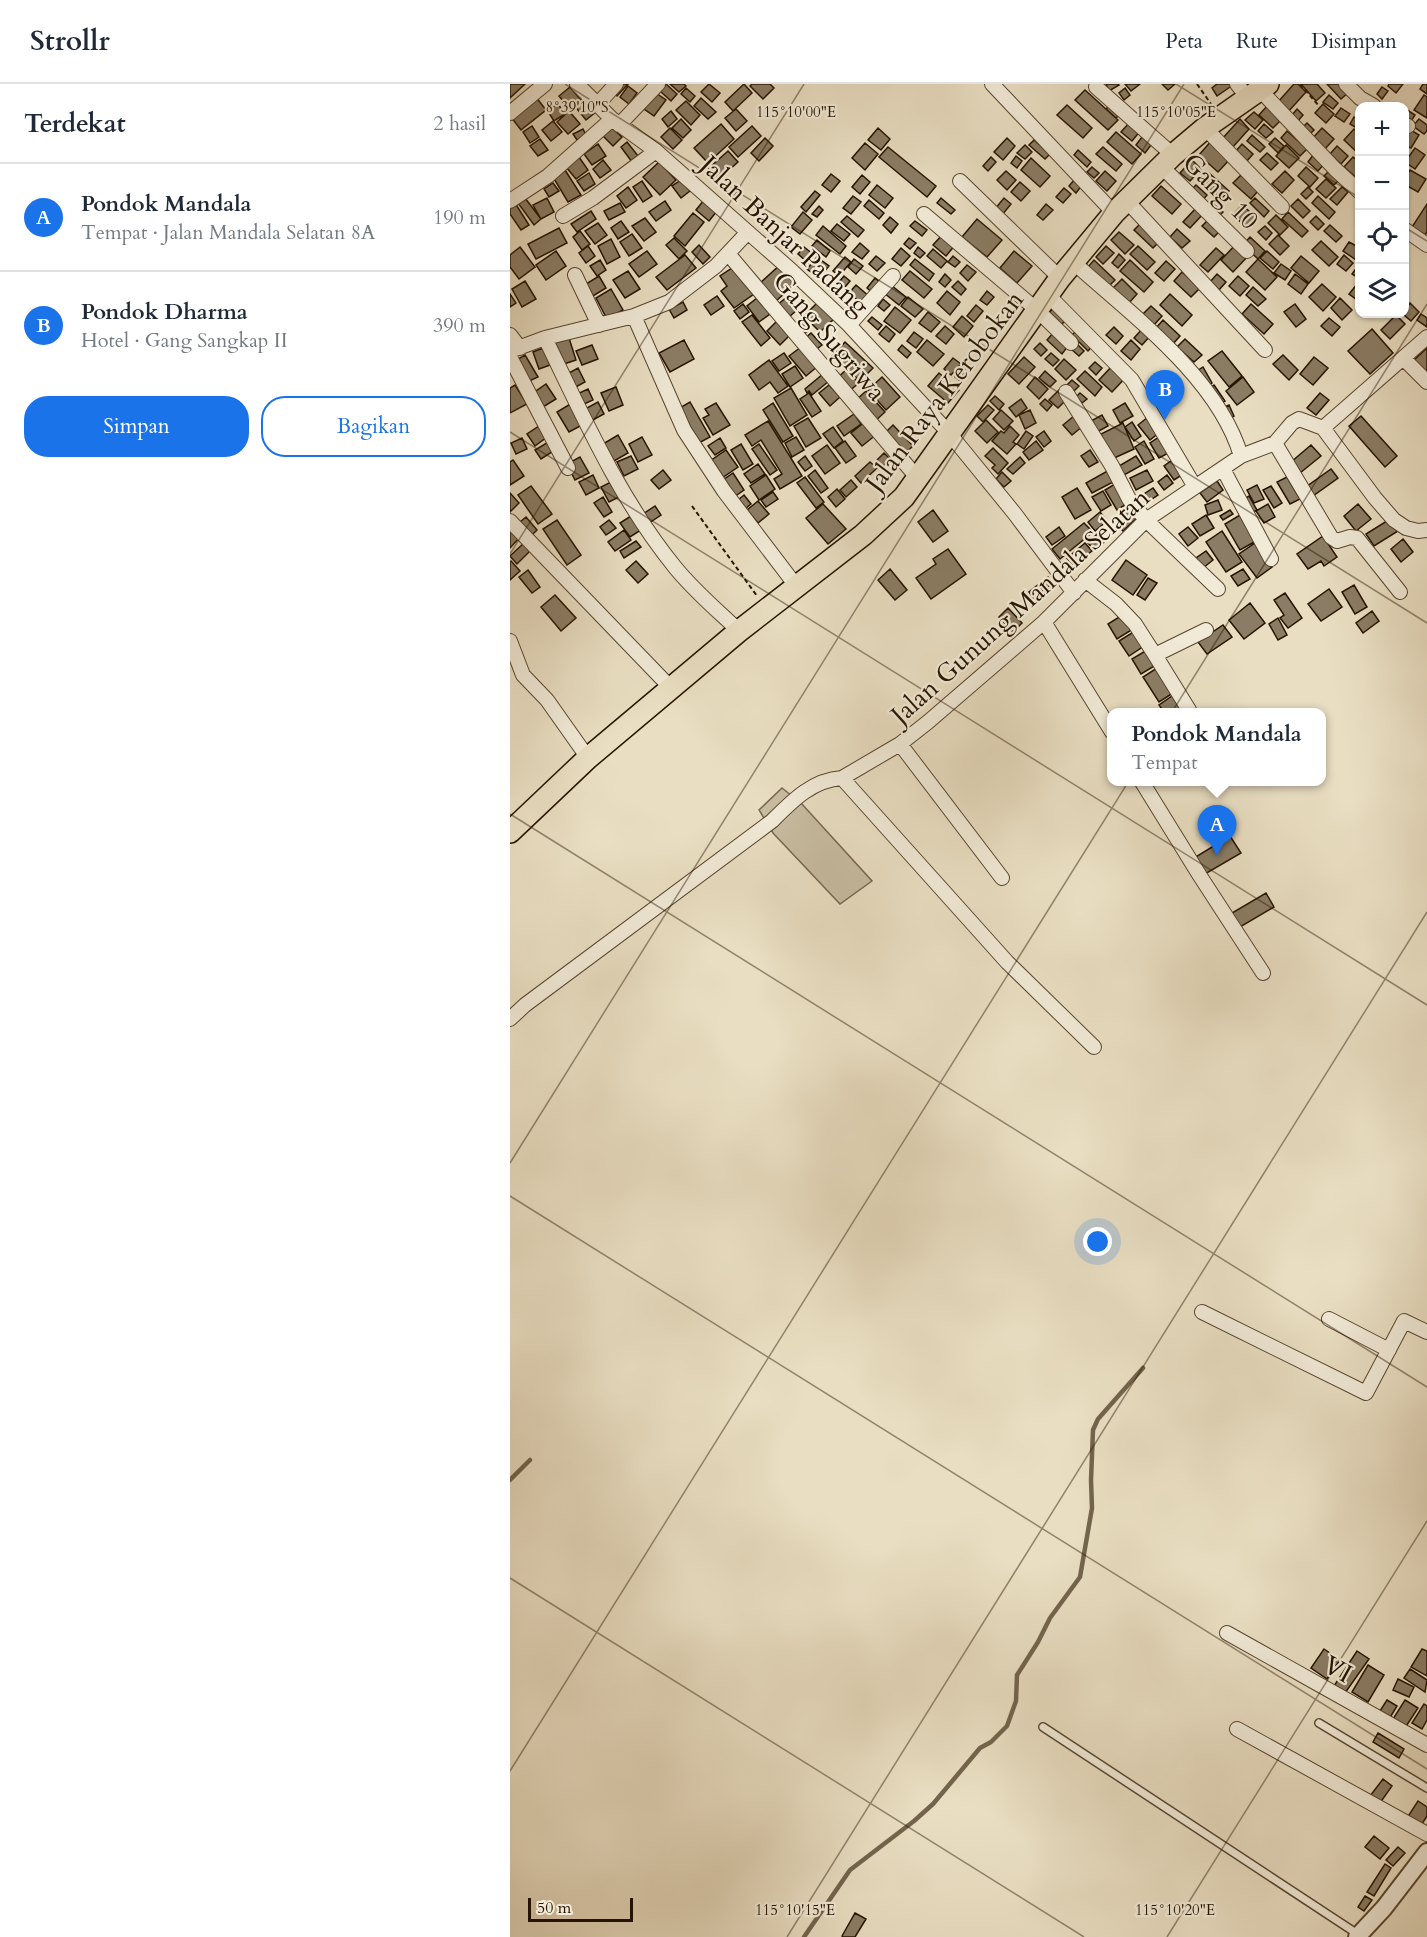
<!DOCTYPE html>
<html lang="id">
<head>
<meta charset="utf-8">
<style>
  :root { --surface:#fff; --page:#f2f2f3; --text:#1f2937; --muted:#747a83; --line:#e0e1e3; --accent:#1a73e8 }
  body { margin:0; font-family:Cardo,serif; background:var(--page); color:var(--text) }
  .controls { position:absolute; right:18px; top:18px; display:grid; overflow:hidden; border-radius:12px; box-shadow:0 2px 4px #0004 }
  .controls button { width:54px; height:54px; display:grid; place-items:center; padding:0; border:0; border-bottom:2px solid var(--line); background:var(--surface); color:var(--text); font:30px sans-serif }
  .scale { position:absolute; left:18px; bottom:15px; width:105px; box-sizing:border-box; padding-left:6px; border:3px solid #261400; border-top:0; font-size:16px; line-height:21px; white-space:nowrap; color:#261400; -webkit-text-stroke:4px #f1ead7; paint-order:stroke }
  .you { position:absolute; left:588px; top:1158px; width:21px; height:21px; margin:-15px; border:4px solid #fff; border-radius:50%; background:#1a73e8; box-shadow:0 0 0 9px #1a73e833 }
  .badge { display:grid; place-items:center; width:39px; height:39px; border-radius:50%; background:var(--accent); color:#fff; font-size:20px; font-weight:700 }
  .pin { position:absolute; translate:-50% -50px; filter:drop-shadow(0 2px 3px #0008) }
  .pin::after { content:''; position:absolute; top:32px; width:21px; height:18px; background:inherit; clip-path:polygon(0 0,100% 0,50% 100%) }
  .popup { position:absolute; left:597px; top:624px; width:219px; height:78px; box-sizing:border-box; display:grid; place-content:center; border-radius:12px; background:var(--surface); filter:drop-shadow(0 2px 4px #0005); font-size:20px; white-space:nowrap; color:var(--muted) }
  .popup b { font-size:22px; color:var(--text) }
  .popup::after { content:''; position:absolute; left:50%; top:100%; margin-left:-12px; border:12px solid transparent; border-top-color:var(--surface) }
  .list { margin:0; padding:0; list-style:none }
  h2 { display:flex; justify-content:space-between; align-items:center; height:78px; margin:0; padding:0 24px; font-size:26px }
  h2 small { font-size:20px; font-weight:400; color:var(--muted) }
  .list li { display:grid; grid-template-columns:39px 1fr auto; gap:18px; align-items:center; box-sizing:border-box; height:108px; padding:0 24px; border-top:2px solid var(--line) }
  .list b { display:block; font-size:22px; white-space:nowrap }
  .list p { margin:0; font-size:20px; white-space:nowrap; color:var(--muted) }
  .list em { font-size:20px; font-style:normal; color:var(--muted) }
  .actions { display:flex; gap:12px; padding:18px 24px }
  .actions a { flex:1; padding:14px 0; border:2px solid var(--accent); border-radius:24px; text-align:center; font-size:21px; color:var(--accent) }
  .actions .main { background:var(--accent); color:#fff }
  .icon { flex:none; width:33px; height:33px; fill:none; stroke:currentColor; stroke-width:2; stroke-linecap:round; stroke-linejoin:round }
  .map { position:relative; flex:none; width:917px; height:1853px; overflow:hidden }
  header { display:flex; align-items:center; gap:36px; box-sizing:border-box; height:84px; padding:0 30px; background:var(--surface); border-bottom:2px solid var(--line) }
  header strong { font-size:28px }
  nav { display:flex; gap:33px; margin-inline-start:auto; font-size:21px }
  main { display:flex }
  aside { flex:1; background:var(--surface) }
  .map>svg:first-child { display:block }
</style>
</head>
<body>
<header>
<strong>Strollr</strong>
<nav><a>Peta</a><a>Rute</a><a>Disimpan</a></nav>
</header>
<main>
<aside>
<h2>Terdekat<small>2 hasil</small></h2>
<ul class="list">
<li><span class="badge">A</span><div><b>Pondok Mandala</b><p>Tempat · Jalan Mandala Selatan 8A</p></div><em>190 m</em></li>
<li><span class="badge">B</span><div><b>Pondok Dharma</b><p>Hotel · Gang Sangkap II</p></div><em>390 m</em></li>
</ul>
<div class="actions"><a class="main">Simpan</a><a>Bagikan</a></div>
</aside>
<div class="map">
<svg width="917" height="1853" viewBox="0 0 917 1853">
  <rect width="100%" height="100%" fill="#e9dec2"/>
  <filter id="stains"><feTurbulence type="fractalNoise" baseFrequency=".00333" numOctaves="4"/><feColorMatrix values="0 0 0 0 .2 0 0 0 0 .09 0 0 0 0 .02 0 0 0 .5 -.17"/></filter>
  <radialGradient id="worn" r=".72"><stop offset=".6" stop-color="#630" stop-opacity="0"/><stop offset="1" stop-color="#630" stop-opacity=".3"/></radialGradient>
  <!-- green -->
  <path fill="#c8bca1" stroke="#776850" stroke-width="1.5" d="M272,704L291,719L362,797L330,820L263,749L249,726Z"/>
  <g fill="none" stroke-linecap="round" stroke-linejoin="round">
    <!-- stream -->
    <path stroke="#73644d" stroke-width="4.5" d="M0,1396L20,1376
      M294,1853L340,1786L404,1737L423,1720L470,1664L481,1658L497,1642L506,1617L507,1591L528,1558L540,1534L570,1493L582,1424L581,1396L583,1346L588,1335L633,1284"/>
  </g>
  <!-- building -->
  <path fill="#8b7d65" stroke="#261400" stroke-width="1.5" d="M0,0H15L0,14Z
    M110,0H118L107,12L103,8Z
    M156,0L167,10L161,17L150,7Z
    M160,0H174L176,2L169,8Z
    M199,0L210,9L202,18L191,8Z
    M234,0L242,9L223,27L215,18Z
    M242,0H260L264,4L253,15L240,2Z
    M596,0H608L609,1L599,7Z
    M615,0H630L621,7Z
    M652,0H665L658,6Z
    M707,0H722L723,1L707,12L702,4Z
    M784,0H788L796,8L778,28L768,18Z
    M791,0H807L815,9L806,17Z
    M817,0H832L839,8L831,15Z
    M879,0H893L886,9L878,2Z
    M913,0H917V10L910,5Z
    M118,2L127,9L119,20L110,13Z
    M60,3L70,15L59,24L49,12Z
    M872,3L878,7L872,15L867,10Z
    M176,4L185,12L180,18L171,10Z
    M615,4L620,11L614,16L609,9Z
    M575,6L608,36L598,46L565,16Z
    M146,9L156,16L144,32L134,25Z
    M819,11L828,19L823,25L813,18Z
    M914,11L917,13V34L904,26Z
    M26,13L36,26L11,46L1,33Z
    M74,13L86,28L76,36L64,21Z
    M191,14L206,28L198,35L184,22Z
    M176,17L190,31L181,41L166,26Z
    M602,19L612,28L606,34L596,25Z
    M48,20L55,30L44,37L37,26Z
    M813,20L824,30L816,39L805,29Z
    M557,21L582,44L573,54L547,31Z
    M758,21L773,34L763,44L749,31Z
    M831,24L840,30L834,38L825,32Z
    M894,24L905,31L899,40L894,38Z
    M226,25L237,37L226,47L215,34Z
    M787,25L793,31L788,37L782,31Z
    M59,27L70,40L58,50L47,38Z
    M161,27L167,35L158,43L152,35Z
    M744,28L753,36L745,45L735,36Z
    M844,33L850,37V46L840,40Z
    M171,35L181,46L173,54L162,44Z
    M730,35L739,45L722,64L712,55Z
    M909,35L917,41V47L914,50L903,42Z
    M43,37L52,48L41,57L32,46Z
    M621,37L631,46L622,57L611,48Z
    M797,39L804,46L800,50L793,43Z
    M211,40L224,55L198,79L184,64Z
    M754,40L763,48L756,54L748,47Z
    M22,42L29,53L20,59L13,48Z
    M242,42L251,52L228,73L219,63Z
    M894,42L909,51L901,64L894,61Z
    M101,43L112,53L103,62L93,52Z
    M160,44L172,56L163,65L151,53Z
    M368,44L380,55L371,66L358,56Z
    M812,44L824,55L813,67L801,56Z
    M73,45L76,51L67,56L63,50Z
    M844,45L850,51V71L834,56Z
    M777,47L797,65L790,72L771,54Z
    M606,48L631,70L622,80L597,58Z
    M742,51L755,63L750,68L737,57Z
    M632,53L641,61L635,69L626,61Z
    M255,54L263,62L249,77L241,69Z
    M497,54L505,62L493,76L484,68Z
    M765,54L774,62L768,69L759,60Z
    M30,55L38,66L28,72L20,62Z
    M524,56L540,70L535,75L519,61Z
    M702,56L721,74L708,88L689,71Z
    M117,58L129,73L122,78L111,63Z
    M355,59L368,70L355,86L342,74Z
    M88,60L96,72L82,81L74,70Z
    M732,60L743,70L737,77L726,67Z
    M515,61L522,68L515,75L507,69Z
    M776,61L789,74L779,84L766,72Z
    M827,62L838,72L831,80L820,70Z
    M378,63L426,102L417,113L369,73Z
    M593,63L612,80L606,87L586,70Z
    M905,64L915,71L905,85L895,78Z
    M568,66L581,78L577,83L564,71Z
    M218,67L228,78L208,96L198,85Z
    M757,69L768,79L761,86L750,76Z
    M804,70L814,80L808,87L798,78Z
    M506,72L512,77L507,84L501,79Z
    M69,73L78,86L66,95L56,83Z
    M481,73L486,78L478,87L473,82Z
    M843,73L850,79V97L834,83Z
    M521,74L540,92L530,103L511,86Z
    M93,76L101,86L90,94L83,85Z
    M682,76L691,85L680,97L670,89Z
    M149,78L166,96L150,111L133,93Z
    M582,83L589,89L584,94L577,88Z
    M796,83L808,94L800,103L788,92Z
    M55,86L71,111L58,118L43,93Z
    M900,86L916,95L908,108L894,100V95Z
    M496,87L506,96L497,106L487,96Z
    M595,87L606,97L597,107L586,97Z
    M775,87L784,96L772,109L762,100Z
    M819,87L829,96L824,101L814,92Z
    M79,89L85,100L74,107L67,97Z
    M699,89L719,107L711,115L692,97Z
    M321,90L330,97L321,108L312,101Z
    M352,91L360,98L350,110L342,103Z
    M731,91L748,107L741,115L723,99Z
    M565,95L572,101L566,109L559,102Z
    M816,95L826,104L816,114L806,105Z
    M171,96L180,107L171,114L162,102Z
    M132,97L142,112L133,118L123,103Z
    M510,98L520,107L511,117L501,108Z
    M43,99L49,107L39,113L34,105Z
    M367,101L383,114L375,124L359,111Z
    M686,101L697,111L692,117L681,106Z
    M651,102L671,120L662,130L642,112Z
    M118,103L127,116L116,124L107,112Z
    M798,103L803,108L796,115L791,110Z
    M832,103L838,108L827,121L820,115Z
    M554,104L561,110L553,119L546,113Z
    M305,107L310,111L296,128L291,123Z
    M343,112L351,118L341,130L333,124Z
    M808,112L825,128L819,135L802,119Z
    M15,114L31,135L24,141L8,119Z
    M37,114L44,128L31,135L23,121Z
    M431,114L445,126L441,130L427,119Z
    M494,114L501,120L492,131L485,125Z
    M745,114L759,127L754,133L740,119Z
    M788,115L800,127L793,134L781,122Z
    M194,116L207,127L199,137L186,126Z
    M359,116L374,129L369,135L354,122Z
    M155,117L161,126L146,137L139,128Z
    M700,117L713,128L708,133L696,121Z
    M5,119L19,141L11,146L0,130V122Z
    M110,119L115,128L99,136L94,127Z
    M536,120L543,126L533,136L527,131Z
    M917,120V148L915,151L902,143Z
    M732,121L746,133L737,144L723,131Z
    M309,122L313,126L307,133L302,130Z
    M687,123L694,129L680,144L673,138Z
    M81,127L86,135L67,148L61,140Z
    M293,128L302,136L290,150L281,143Z
    M778,128L798,147L792,153L772,135Z
    M183,129L194,138L175,162L164,152Z
    M766,131L778,143L770,151L758,139Z
    M337,132L354,146L348,153L331,138Z
    M806,132L814,140L808,146L800,138Z
    M380,133L388,140L381,149L373,141Z
    M701,133L713,144L704,153L692,142Z
    M135,134L146,148L134,157L122,142Z
    M467,135L492,156L477,173L452,153Z
    M111,137L119,148L108,155L101,144Z
    M405,137L417,146L412,152L400,142Z
    M88,139L97,151L85,160L75,147Z
    M631,139L650,157L643,164L624,146Z
    M327,140L340,150L334,157L321,147Z
    M820,141L832,152L826,158L814,147Z
    M313,142L336,162L330,170L306,151Z
    M755,142L762,149L756,156L748,148Z
    M49,144L57,159L26,175L18,160Z
    M667,145L680,157L672,164L660,153Z
    M70,147L80,160L72,166L63,153Z
    M609,148L624,161L615,170L601,156Z
    M122,150L132,164L119,172L110,158Z
    M433,150L446,160L436,172L423,161Z
    M768,151L779,162L770,171L759,160Z
    M740,153L755,167L748,175L733,161Z
    M164,154L177,167L169,175L156,161Z
    M399,154L406,159L400,165L394,160Z
    M101,155L110,173L97,180L88,162Z
    M307,156L320,167L316,173L302,162Z
    M811,157L828,173L819,182L802,166Z
    M728,158L740,170L723,188L711,176Z
    M839,158L850,164L849,178L833,167Z
    M350,159L359,167L352,175L342,168Z
    M189,161L200,173L193,180L182,168Z
    M78,162L85,172L76,179L69,169Z
    M596,162L604,169L593,180L586,173Z
    M628,162L645,178L637,186L620,170Z
    M10,163L25,183L9,195L0,183V171Z
    M294,163L304,171L298,179L288,170Z
    M408,163L415,169L410,174L404,169Z
    M391,164L400,172L391,182L382,175Z
    M706,164L714,171L698,188L690,181Z
    M423,165L437,177L431,184L417,172Z
    M46,167L56,182L36,196L26,181Z
    M137,167L147,180L129,193L119,180Z
    M504,167L522,182L507,199L490,184Z
    M757,167L769,178L763,185L750,174Z
    M609,170L615,176L608,184L602,179Z
    M175,171L186,184L157,206L146,193Z
    M834,171L843,179L836,187L827,180Z
    M366,172L375,179L367,187L359,180Z
    M443,172L450,178L445,183L438,178Z
    M791,172L809,187L799,199L781,184Z
    M307,173L319,182L309,194L297,185Z
    M335,173L341,178L329,192L323,187Z
    M344,175L353,182L346,190L338,183Z
    M405,175L424,190L419,197L400,181Z
    M748,175L767,193L755,206L736,188Z
    M90,176L96,186L87,192L80,182Z
    M584,176L605,196L599,202L578,183Z
    M620,176L643,198L634,208L610,187Z
    M656,177L665,185L654,197L645,189Z
    M271,180L288,197L265,218L248,201Z
    M771,180L781,187L775,196L764,189Z
    M457,181L466,188L458,197L450,189Z
    M225,182L244,210L224,224L211,207L217,202L210,192Z
    M848,182L850,183V195L842,190Z
    M118,187L130,205L115,214L103,196Z
    M400,187L422,205L414,214L392,196Z
    M672,188L690,204L681,213L664,197Z
    M435,190L441,196L435,203L429,198Z
    M707,190L716,198L709,206L700,198Z
    M785,190L798,200L791,210L778,200Z
    M89,192L96,204L83,212L76,200Z
    M334,192L340,197L335,203L329,198Z
    M728,192L739,202L730,212L719,202Z
    M365,194L372,200L364,210L357,204Z
    M612,195L627,210L619,219L603,204Z
    M15,197L26,215L12,223L2,205Z
    M448,197L456,205L451,211L442,203Z
    M848,199L850,200V218L839,210Z
    M812,200L826,213L813,227L799,213Z
    M346,201L360,213L353,221L339,209Z
    M381,201L396,213L389,221L374,209Z
    M743,203L756,215L748,222L736,211Z
    M101,205L113,226L97,235L86,214Z
    M437,207L450,218L440,231L427,219Z
    M477,207L484,213L477,221L470,216Z
    M0,210L6,219L0,223Z
    M660,210L682,231L672,242L650,221Z
    M207,212L214,222L201,231L194,221Z
    M277,213L288,225L278,234L267,221Z
    M398,213L413,225L405,233L391,222Z
    M247,214L260,230L249,238L237,222Z
    M830,214L842,226L832,236L821,224Z
    M373,215L380,221L374,227L368,222Z
    M173,218L177,226L164,234L159,225Z
    M308,218L324,235L310,248L294,232Z
    M900,219L909,228L901,237L893,230Z
    M233,220L239,228L230,235L224,227Z
    M741,220L763,240L754,250L732,230Z
    M785,220L796,235L786,243L774,228Z
    M466,221L473,227L464,238L457,232Z
    M545,222L558,234L548,244L536,232Z
    M641,222L652,232L644,241L632,231Z
    M385,223L401,236L390,249L374,237Z
    M418,228L430,238L421,248L409,239Z
    M911,230L917,234V243L907,236Z
    M242,231L260,254L251,262L232,238Z
    M886,231L895,240L880,255L871,246Z
    M452,232L463,242L454,253L443,243Z
    M362,233L372,241L368,246L358,237Z
    M819,234L830,243L822,252L811,242Z
    M291,235L299,246L290,253L281,242Z
    M653,236L670,252L663,260L646,244Z
    M267,237L281,250L270,261L257,247Z
    M376,242L385,250L379,258L369,250Z
    M435,242L444,250L436,260L426,252Z
    M604,243L613,252L606,260L596,251Z
    M569,244L585,259L578,267L562,251Z
    M633,244L641,251L632,261L624,254Z
    M862,245L883,269L860,290L838,267Z
    M404,248L413,255L406,264L397,257Z
    M544,248L558,262L552,270L537,256Z
    M301,249L312,261L303,268L293,256Z
    M59,254L66,276L51,281L44,259Z
    M675,255L692,271L684,278L667,263Z
    M174,256L184,275L160,288L149,269Z
    M417,256L434,270L423,282L407,268Z
    M621,256L630,265L621,276L611,267Z
    M335,258L363,284L350,297L322,272Z
    M530,259L537,266L531,272L524,265Z
    M566,259L574,267L569,272L560,264Z
    M82,261L88,275L72,281L66,267Z
    M392,261L401,269L397,274L388,266Z
    M291,263L308,282L296,292L279,272Z
    M33,264L40,281L29,285L23,268Z
    M917,264V286L915,288L903,277Z
    M712,267L732,292L719,303L698,277Z
    M274,269L281,279L269,287L262,277Z
    M541,269L549,276L543,282L535,275Z
    M15,271L28,293L15,299L3,278Z
    M773,271L788,286L779,296L763,280Z
    M514,273L525,283L509,300L498,290Z
    M804,273L818,284L803,301L790,290Z
    M443,274L451,280L441,291L434,285Z
    M554,275L566,286L556,296L545,285Z
    M259,276L278,302L268,309L260,298L249,306L239,291Z
    M585,278L592,284L586,291L579,284Z
    M603,281L617,292L602,308L589,296Z
    M285,282L293,294L280,303L272,290Z
    M454,282L459,286L450,297L445,293Z
    M693,283L702,299L693,304L684,289Z
    M68,284L75,298L64,304L57,290Z
    M336,286L349,299L338,308L326,295Z
    M535,287L546,297L540,303L529,294Z
    M575,287L592,303L585,312L567,295Z
    M429,289L449,306L438,319L418,302Z
    M313,290L319,297L302,311L299,307L297,309L295,305Z
    M372,293L390,313L376,326L358,306Z
    M525,293L538,305L529,315L517,303Z
    M733,293L744,308L727,321L716,307Z
    M562,296L569,302L564,307L557,301Z
    M36,300L46,315L33,323L23,309Z
    M5,301L17,320L0,329V304Z
    M319,301L330,313L320,322L309,309Z
    M704,301L715,317L707,322L697,306Z
    M106,303L113,321L99,327L91,309Z
    M281,304L297,331L280,342L264,314Z
    M78,305L83,316L72,321L67,310Z
    M549,306L558,314L548,324L539,316Z
    M356,307L375,328L364,338L345,317Z
    M299,309L311,327L302,333L290,315Z
    M570,309L577,315L572,319L566,313Z
    M810,309L819,316L806,331L797,324Z
    M485,312L494,320L489,326L480,317Z
    M511,315L517,324L506,333L499,324Z
    M535,315L542,321L537,327L530,320Z
    M88,318L94,330L81,337L75,325Z
    M180,318L200,353L187,360L168,325Z
    M62,319L74,340L59,348L47,328Z
    M206,319L220,341L203,351L193,334L199,331L195,325Z
    M263,319L283,352L273,358L253,326Z
    M615,319L623,332L610,339L603,326Z
    M478,321L484,326L473,338L467,332Z
    M719,321L724,332L715,336L710,325Z
    M491,326L503,337L494,346L483,335Z
    M520,326L526,339L515,345L509,331Z
    M344,330L351,340L334,352L327,342Z
    M592,331L598,342L587,348L581,337Z
    M564,332L573,342L562,351L553,341Z
    M851,332L887,372L875,383L839,342Z
    M638,333L650,348L640,356L628,341Z
    M298,334L311,354L296,363L284,342Z
    M476,336L488,348L477,359L465,347Z
    M258,337L292,392L270,405L264,395L272,390L251,356L242,362L235,351Z
    M356,337L367,350L352,362L341,349Z
    M622,338L631,352L624,357L615,343Z
    M613,339L624,365L602,375L591,350Z
    M383,341L403,362L392,372L373,351Z
    M29,342L37,353L25,362L17,350Z
    M500,342L509,351L503,358L506,360L497,370L482,357L491,347L494,349Z
    M323,343L333,357L324,364L313,350Z
    M516,347L523,352L514,365L507,360Z
    M534,347L541,357L534,363L526,353Z
    M108,351L118,369L104,377L93,360Z
    M652,351L662,367L649,374L640,359Z
    M132,353L142,371L128,378L119,360Z
    M286,353L294,366L282,373L275,359Z
    M12,354L17,365L6,370L1,359Z
    M210,354L216,364L205,371L198,362Z
    M40,357L45,366L31,375L25,366Z
    M335,357L346,372L336,379L325,364Z
    M526,357L533,366L519,376L513,368Z
    M634,357L644,375L635,380L625,363Z
    M231,360L243,380L233,386L221,366Z
    M249,360L267,386L260,391L242,365Z
    M317,361L330,379L315,390L302,372Z
    M801,361L811,372L790,389L781,378Z
    M483,364L498,379L488,390L482,384L485,381L475,372Z
    M216,366L228,383L212,394L200,377Z
    M580,366L588,378L579,383L571,372Z
    M374,369L380,375L371,384L365,378Z
    M121,372L128,385L114,392L107,378Z
    M295,372L302,382L295,387L288,378Z
    M626,372L632,381L614,391L609,382Z
    M70,373L79,389L65,396L57,380Z
    M510,373L515,379L503,390L497,385Z
    M665,374L675,389L664,396L654,382Z
    M3,376L14,392L0,401V378Z
    M360,378L367,384L351,399L345,392Z
    M248,380L255,390L241,399L234,390Z
    M601,385L607,396L582,409L576,399Z
    M821,385L828,394L803,412L796,403Z
    M153,386L161,396L149,405L141,396Z
    M305,386L318,404L311,409L298,392Z
    M637,386L643,397L626,406L620,394Z
    M492,388L501,397L494,403L486,395Z
    M223,389L234,406L224,413L213,396Z
    M83,391L89,404L76,411L69,398Z
    M256,391L265,405L249,416L240,402Z
    M657,391L663,399L654,406L648,398Z
    M295,393L314,418L306,424L287,399Z
    M777,393L790,415L780,420L767,398Z
    M341,396L347,403L336,413L330,406Z
    M103,397L111,412L99,418L91,403Z
    M707,397L713,406L697,418L690,409Z
    M605,400L618,419L607,426L595,406Z
    M747,401L754,415L744,419L737,406Z
    M21,402L42,430L28,440L8,411Z
    M761,402L772,419L764,424L753,406Z
    M567,404L581,426L565,435L552,413Z
    M643,404L648,411L636,419L631,412Z
    M327,405L335,415L326,423L318,413Z
    M593,407L601,421L591,427L582,413Z
    M263,408L268,415L256,423L251,416Z
    M0,409L9,419L0,428Z
    M234,411L241,420L235,425L228,416Z
    M739,412L747,426L739,431L731,417Z
    M93,413L102,428L94,433L84,419Z
    M708,416L712,426L698,431L695,421Z
    M248,417L259,430L248,439L237,426Z
    M313,420L336,445L318,460L296,434Z
    M758,420L765,433L754,439L746,427Z
    M848,420L861,435L846,447L834,432Z
    M145,422L151,431L139,439L133,430Z
    M618,422L628,433L613,447L603,437Z
    M423,426L438,447L423,458L408,438Z
    M720,426L723,430L713,436L710,432Z
    M590,428L597,437L585,447L578,438Z
    M124,430L134,444L120,453L110,439Z
    M696,431L704,444L690,452L682,440Z
    M730,431L746,457L730,466L715,440Z
    M16,433L27,446L22,451L10,438Z
    M880,435L888,447L864,462L856,450Z
    M47,436L71,471L57,481L33,445Z
    M99,436L106,444L96,451L90,443Z
    M574,439L583,448L550,475L542,465Z
    M0,443L11,452L0,464Z
    M549,443L555,452L542,461L536,453Z
    M678,443L688,454L678,462L669,450Z
    M114,446L121,456L105,467L98,458Z
    M712,447L732,478L716,488L696,458Z
    M587,450L594,458L585,467L578,459Z
    M813,452L827,473L814,482L811,477L798,485L787,470Z
    M893,455L903,468L891,478L881,465Z
    M126,457L131,463L114,474L110,467Z
    M15,458L22,465L7,480L0,472Z
    M575,459L582,467L563,482L557,474Z
    M745,459L762,483L747,494L729,470Z
    M438,465L456,490L421,515L406,494L426,480L423,475Z
    M696,467L703,476L693,484L686,474Z
    M616,476L637,491L623,511L602,496Z
    M1,477L10,487L0,496V478Z
    M126,477L138,490L128,499L116,486Z
    M380,485L397,506L385,516L368,496Z
    M733,485L740,495L728,502L721,492Z
    M18,486L30,503L22,509L9,493Z
    M538,493L543,499L523,514L519,508Z
    M638,494L647,499L635,516L627,511Z
    M844,501L857,523L845,530L832,508Z
    M819,505L832,523L811,537L798,520Z
    M775,509L792,534L778,544L770,534L774,531L764,516Z
    M45,511L66,534L51,547L31,523Z
    M740,519L755,539L734,555L719,536Z
    M498,524L512,539L503,548L489,533Z
    M862,527L869,537L853,549L846,539Z
    M614,530L623,545L607,555L598,540Z
    M768,534L777,551L768,556L759,540Z
    M713,541L722,553L697,570L688,558Z
    M625,547L634,562L619,572L609,557Z
    M637,566L646,581L631,590L622,575Z
    M647,584L663,609L649,618L633,593Z
    M662,612L673,628H654L649,621Z
    M720,752L731,769L695,790L684,774Z
    M756,809L764,823L730,843L722,829Z
    M814,1565L830,1576L817,1595L801,1584Z
    M912,1565L917,1567V1592L901,1583Z
    M847,1567L859,1575L835,1609L824,1602Z
    M858,1581L874,1591L858,1618L842,1608Z
    M900,1585L917,1596L915,1608L894,1594Z
    M888,1595L904,1603L899,1613L883,1606Z
    M877,1616L887,1622L878,1637L868,1630Z
    M895,1616L908,1624L895,1644L883,1635Z
    M914,1620L917,1622V1636L912,1645L902,1639Z
    M868,1649L894,1665L889,1674L863,1658Z
    M873,1695L882,1702L870,1719L860,1712Z
    M908,1717L917,1723V1732L910,1743L897,1734Z
    M864,1752L879,1764L870,1775L855,1763Z
    M888,1763L895,1769L883,1782L876,1776Z
    M875,1780L881,1784L864,1812L857,1808Z
    M855,1812L862,1816L854,1827L848,1823Z
    M345,1829L356,1835L345,1853H333L332,1852Z"/>
  <g fill="none" stroke-linecap="round" stroke-linejoin="round">
    <defs>
      <path id="service" d="M809,1639L917,1704
        M533,1643L849,1851"/>
      <path id="minor" d="M67,0L102,35L146,67L282,187L339,241L439,349L505,430L564,509
        M482,0L604,129
        M727,0L738,14
        M836,0L850,14L864,22
        M586,3L663,71
        M750,6L825,85L850,108
        M87,21L106,0
        M0,29L35,0
        M894,40L898,42
        M109,41L148,0
        M695,44L772,123
        M651,82L737,167
        M450,97L550,194
        M616,116L755,266
        M0,117L38,92L102,35
        M414,130L527,226L561,259
        M53,132L83,114L146,67
        M894,145L917,161
        M220,172L405,391
        M563,178C622,231 708,294 731,372
        M65,191L89,241
        M539,212L622,296L685,403
        M124,232L174,346L214,407L287,503
        M339,241L383,192
        M0,251L10,264
        M35,254C73,332 109,414 164,482C183,506 207,526 229,547
        M0,267L35,254L124,232L159,218L206,182L238,148
        M0,273L58,384
        M894,275L917,298
        M556,308L602,382L619,415L636,436L708,505
        M813,344L865,414L884,436L896,444L908,447L917,446
        M765,359L821,453L827,457L840,453L847,454L890,508
        M713,385L761,475
        M0,437L161,604
        M575,496L606,520L625,540L645,571L696,546
        M534,538L602,648
        M0,557L13,591L37,616L78,674
        M645,571L679,626
        M390,660L492,794
        M332,694L497,878L584,963
        M632,698L690,792L753,889
        M0,935L15,921L262,737C282,717 302,696 332,694L390,660L418,638L534,538L636,436L731,372L765,359L782,339L789,335L813,344L917,253
        M692,1228L856,1309L894,1237L917,1248
        M819,1235L879,1266
        M717,1549L917,1661
        M727,1645L917,1750"/>
      <path id="tertiary" d="M847,1853L874,1824L917,1768"/>
      <path id="primary" d="M0,748L78,674L229,547L353,451L394,413L550,194L604,129L663,71L695,44L758,0"/>
    </defs>
    <!-- service casing -->
    <use href="#service" stroke="#574630" stroke-width="10"/>
    <!-- minor casing -->
    <use href="#minor" stroke="#574630" stroke-width="16"/>
    <!-- tertiary casing -->
    <use href="#tertiary" stroke="#574630" stroke-width="20"/>
    <!-- primary casing -->
    <use href="#primary" stroke="#261400" stroke-width="24"/>
    <!-- path -->
    <path stroke="#261400" stroke-width="2" stroke-dasharray="4.5 3" stroke-linecap="butt" d="M687,0L701,20
      M790,0L809,22
      M182,422L247,512"/>
    <!-- service -->
    <use href="#service" stroke="#f1ead7" stroke-width="7"/>
    <!-- minor -->
    <use href="#minor" stroke="#f1ead7" stroke-width="14"/>
    <!-- tertiary -->
    <use href="#tertiary" stroke="#f1ead7" stroke-width="16"/>
    <!-- primary -->
    <use href="#primary" stroke="#e9dec2" stroke-width="21"/>
  </g>
  <!-- ticks -->
  <path fill="none" stroke="#261400" stroke-width="1.5" stroke-opacity="0.45" d="M55,0L917,539M666,0L850,114M894,143L917,157M0,348L917,921M0,470L294,0M0,730L917,1303M0,1079L674,0M0,1112L917,1685M0,1494L574,1853M0,1687L917,220M277,1853L917,828M657,1853L917,1437"/>
  <g text-anchor="middle" stroke-width="4.5" stroke-linejoin="round" paint-order="stroke">
    <!-- street labels -->
    <g font-size="26" fill="#261400" stroke="#f1ead7">
      <text transform="translate(711 107) rotate(45)" y="9">Gang 10</text>
      <text transform="translate(275 151) rotate(43)" y="9">Jalan Banjar Padang</text>
      <text transform="translate(320 252) rotate(50)" y="9">Gang Sugriwa</text>
      <text transform="translate(434 307) rotate(-53)" y="9">Jalan Raya Kerobokan</text>
      <text transform="translate(510 522) rotate(-42)" y="9">Jalan Gunung Mandala Selatan</text>
      <text transform="translate(828 1585) rotate(29)" y="9">VI</text>
    </g>
  </g>
  <g font-size="15" text-anchor="middle" fill="#261400" stroke="#f1ead7" stroke-width="4.5" stroke-linejoin="round" paint-order="stroke">
    <text x="67" y="28">8°39'10"S</text>
    <text x="286" y="33">115°10'00"E</text>
    <text x="666" y="33">115°10'05"E</text>
    <text x="285" y="1831">115°10'15"E</text>
    <text x="665" y="1831">115°10'20"E</text>
  </g>
  <rect width="100%" height="100%" filter="url(#stains)"/>
  <rect width="100%" height="100%" fill="url(#worn)"/>
</svg>
<div class="controls">
<button>+</button>
<button>−</button>
<button><svg class="icon" aria-label="locate" viewBox="0 0 24 24"><circle cx="12" cy="12" r="6"/><path d="M12 2v4M12 18v4M2 12h4M18 12h4"/></svg></button>
<button><svg class="icon" aria-label="layers" viewBox="0 0 24 24"><path d="M12 4l9 5-9 5-9-5zM3 14l9 5 9-5"/></svg></button>
</div>
<div class="scale">50 m</div>
<div class="you"></div>
<div class="pin badge" style="left:707px;top:771px">A</div>
<div class="popup"><b>Pondok Mandala</b>Tempat</div>
<div class="pin badge" style="left:655px;top:336px">B</div>
</div>
</main>
</body>
</html>
